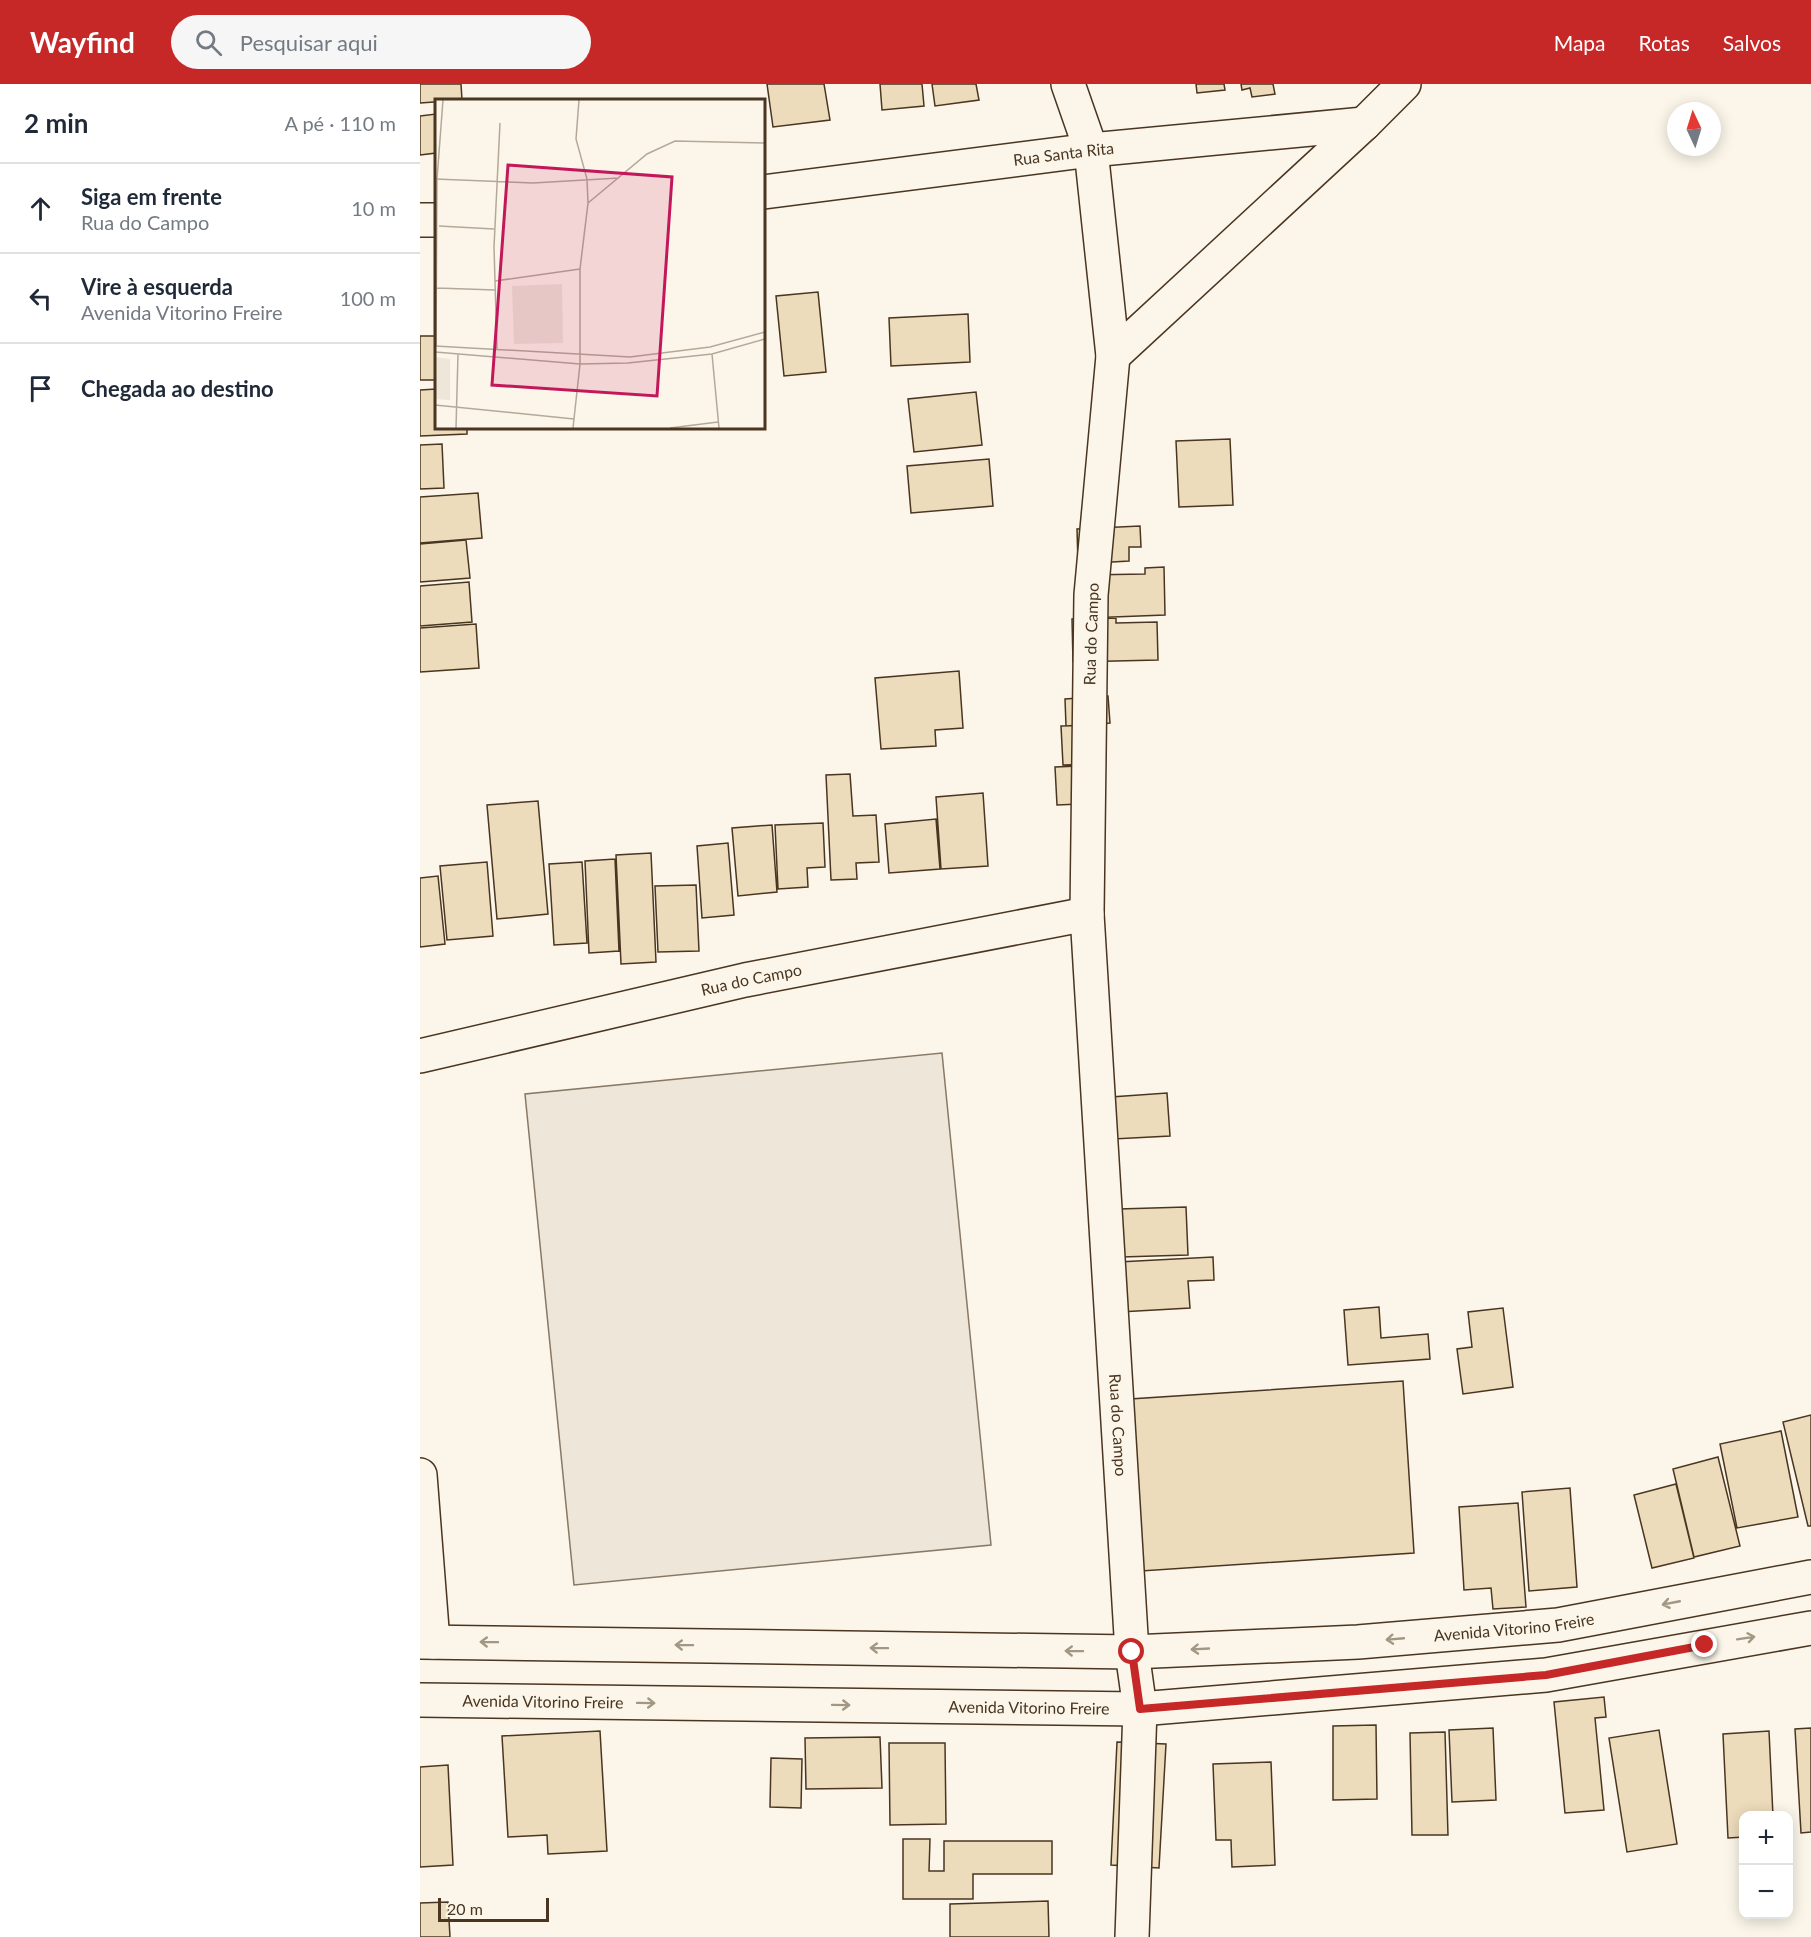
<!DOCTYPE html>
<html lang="pt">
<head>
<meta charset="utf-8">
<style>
  :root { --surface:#fff; --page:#f6f6f7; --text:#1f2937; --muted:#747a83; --line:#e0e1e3; --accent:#c62828 }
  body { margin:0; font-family:Lato,sans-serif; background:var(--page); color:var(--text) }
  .controls { position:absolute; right:18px; bottom:18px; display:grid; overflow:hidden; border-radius:12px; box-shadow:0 3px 15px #0003 }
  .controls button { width:54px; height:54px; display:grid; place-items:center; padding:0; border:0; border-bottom:2px solid var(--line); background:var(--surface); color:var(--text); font:30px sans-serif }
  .compass { position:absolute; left:1247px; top:18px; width:54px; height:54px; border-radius:50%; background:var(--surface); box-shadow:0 3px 15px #0003; rotate:356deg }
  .scale { position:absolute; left:18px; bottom:15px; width:111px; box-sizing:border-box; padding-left:6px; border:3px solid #4a3520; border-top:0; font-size:16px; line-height:21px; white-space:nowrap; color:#4a3520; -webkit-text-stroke:4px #fbf6e9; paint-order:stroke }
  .stop { position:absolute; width:18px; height:18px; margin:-14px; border:4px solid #c62828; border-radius:50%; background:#fff }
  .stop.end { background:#c62828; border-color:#fff; box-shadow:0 2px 6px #0008 }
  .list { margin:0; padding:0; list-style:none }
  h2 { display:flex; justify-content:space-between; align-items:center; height:78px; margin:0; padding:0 24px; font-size:26px }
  h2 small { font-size:20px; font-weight:400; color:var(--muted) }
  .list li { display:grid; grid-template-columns:39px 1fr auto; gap:18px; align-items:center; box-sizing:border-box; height:90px; padding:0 24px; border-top:2px solid var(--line) }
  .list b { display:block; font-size:22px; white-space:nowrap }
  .list p { margin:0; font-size:20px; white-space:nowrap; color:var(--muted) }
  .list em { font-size:20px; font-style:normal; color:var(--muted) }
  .icon { flex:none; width:33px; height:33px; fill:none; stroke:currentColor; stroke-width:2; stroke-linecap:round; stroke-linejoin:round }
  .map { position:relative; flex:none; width:1391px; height:1853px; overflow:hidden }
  header { display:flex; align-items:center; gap:36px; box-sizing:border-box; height:84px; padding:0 30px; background:var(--accent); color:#fff }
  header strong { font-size:28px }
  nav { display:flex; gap:33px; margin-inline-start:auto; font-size:21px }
  .search { width:420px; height:54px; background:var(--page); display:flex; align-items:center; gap:15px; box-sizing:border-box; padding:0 21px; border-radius:33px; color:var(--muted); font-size:22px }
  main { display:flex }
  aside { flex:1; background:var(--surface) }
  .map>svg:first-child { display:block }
</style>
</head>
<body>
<header>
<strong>Wayfind</strong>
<div class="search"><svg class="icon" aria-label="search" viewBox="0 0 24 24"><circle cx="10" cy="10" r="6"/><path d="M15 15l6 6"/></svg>Pesquisar aqui</div>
<nav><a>Mapa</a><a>Rotas</a><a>Salvos</a></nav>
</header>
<main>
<aside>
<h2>2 min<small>A pé · 110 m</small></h2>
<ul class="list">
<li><svg class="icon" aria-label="ahead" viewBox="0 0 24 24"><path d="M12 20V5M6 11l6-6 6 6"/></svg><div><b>Siga em frente</b><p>Rua do Campo</p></div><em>10 m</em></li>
<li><svg class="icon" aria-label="left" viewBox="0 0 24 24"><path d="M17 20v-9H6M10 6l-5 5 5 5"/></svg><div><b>Vire à esquerda</b><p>Avenida Vitorino Freire</p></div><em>100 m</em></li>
<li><svg class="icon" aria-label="arrive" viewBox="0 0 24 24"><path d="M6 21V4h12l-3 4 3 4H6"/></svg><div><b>Chegada ao destino</b></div></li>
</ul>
</aside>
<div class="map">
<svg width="1391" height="1853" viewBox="0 0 1391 1853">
  <rect width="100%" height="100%" fill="#fbf6e9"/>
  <!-- green -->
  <path fill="#ede6d9" stroke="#887966" stroke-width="1.5" d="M522,969L571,1461L154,1501L105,1010Z"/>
  <!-- building -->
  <path fill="#ecdcbc" stroke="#4a3520" stroke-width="1.5" d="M0,0H41L42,16L0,19Z
    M347,0H404L410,36L353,43Z
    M460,0H502L504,22L462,26Z
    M512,0H556L559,16L515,22Z
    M776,0H804L805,6L777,9Z
    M821,0H853L855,10L832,13L830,4L822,6Z
    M16,30V69L0,71V32Z
    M398,208L406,288L364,292L356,212Z
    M548,230L550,278L471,282L469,234Z
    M0,252H16V296H0Z
    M16,305V344H47V350L0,352V306Z
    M556,308L562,361L494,368L488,315Z
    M810,355L813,421L759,423L756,357Z
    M22,360L24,404L0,405V361Z
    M569,375L573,422L491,429L487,382Z
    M58,409L62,454L0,459V413Z
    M720,442L721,463H709V477L658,480L657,445Z
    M46,456L50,494L0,498V460Z
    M744,483L745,531L667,534L666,491L725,490V484Z
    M49,498L52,538L0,542V502Z
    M696,534V539L737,538L738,576L653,578L652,535Z
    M56,540L59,584L0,588V544Z
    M539,587L543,644L515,646L516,662L461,665L455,594Z
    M688,612L690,639L646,642L645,615Z
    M680,641L682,680L643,681L641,642Z
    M683,681L684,719L637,721L635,683Z
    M430,690L433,732L456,731L459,778L436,779L437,795L411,796L406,691Z
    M563,709L568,782L521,785L516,713Z
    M118,717L128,830L77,835L67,721Z
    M516,735L520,785L469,789L465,740Z
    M403,739L405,783L387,784L388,803L358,805L355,741Z
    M352,741L357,808L318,812L312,744Z
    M308,759L314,831L282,834L277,762Z
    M231,769L236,878L201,880L196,771Z
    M195,775L199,867L169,869L165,777Z
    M67,778L73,852L27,856L20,782Z
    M162,778L167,859L134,861L129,780Z
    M18,792L25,860L0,863V794Z
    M276,801L279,867L238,868L235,802Z
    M747,1009L750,1052L693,1055L691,1013Z
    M766,1123L768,1171L701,1173L699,1125Z
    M793,1173L794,1196L768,1197L770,1224L682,1229L679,1179Z
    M959,1223L961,1254L1008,1250L1010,1275L928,1281L924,1226Z
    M1083,1224L1093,1303L1043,1310L1037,1265L1052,1263L1048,1228Z
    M983,1297L994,1469L721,1487L710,1315Z
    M1391,1331V1442H1388L1363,1338Z
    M1361,1347L1378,1433L1317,1444L1300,1360Z
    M1298,1373L1320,1462L1274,1473L1253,1385Z
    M1256,1400L1274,1474L1232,1484L1214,1411Z
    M1150,1404L1157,1503L1109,1507L1102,1408Z
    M1098,1419L1106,1523L1073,1525L1071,1504L1044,1506L1039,1423Z
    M1184,1613L1186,1633L1175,1634L1184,1726L1145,1729L1134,1618Z
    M956,1641L957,1715L913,1716V1642Z
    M1073,1644L1076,1716L1032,1718L1029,1646Z
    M1391,1644V1748L1381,1749L1375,1645Z
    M1239,1646L1257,1760L1207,1768L1189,1654Z
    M180,1647L187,1767L128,1770L127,1751L88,1753L82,1652Z
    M1349,1647L1353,1732H1324V1753L1308,1754L1303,1650Z
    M1025,1648L1028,1751H992L990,1649Z
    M460,1653L462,1704L386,1705L385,1654Z
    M697,1658L746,1660L739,1784L691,1781Z
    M469,1659H525L526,1740L470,1741Z
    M351,1674L382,1675L381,1724L350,1723Z
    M851,1678L855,1781L812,1783L811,1756H796L793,1680Z
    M28,1681L33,1781L0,1783V1683Z
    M483,1755H510L509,1787H524V1757H632V1790H553V1815H483Z
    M628,1817L629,1853H530V1820Z
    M28,1818L30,1853H0V1819Z"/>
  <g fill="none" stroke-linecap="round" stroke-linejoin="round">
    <defs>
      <g id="minor">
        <path id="s1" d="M648,0L671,66L693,272L671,511L667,830L712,1568L720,1625L712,1853"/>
        <path id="s2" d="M344,108L671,66L944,40"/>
        <path d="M0,136H16"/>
        <path d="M693,272L944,40L984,0"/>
        <path id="s3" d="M0,972L325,896L667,830"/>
        <path d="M0,1391L13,1558"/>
      </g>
      <g id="tertiary">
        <path id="s4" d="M0,1558L712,1568L938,1558L1138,1541L1391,1493"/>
        <path id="s5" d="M0,1616L720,1625L1126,1591L1391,1544"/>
      </g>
    </defs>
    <!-- minor casing -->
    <use href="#minor" stroke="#4a3520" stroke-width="36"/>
    <!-- tertiary casing -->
    <use href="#tertiary" stroke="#4a3520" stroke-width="36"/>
    <!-- minor -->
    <use href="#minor" stroke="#fbf6e9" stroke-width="33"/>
    <!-- tertiary -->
    <use href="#tertiary" stroke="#fbf6e9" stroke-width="33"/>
  </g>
  <!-- one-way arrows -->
  <defs><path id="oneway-shaft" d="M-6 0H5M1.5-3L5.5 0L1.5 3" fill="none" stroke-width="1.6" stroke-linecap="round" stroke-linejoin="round" transform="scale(1.5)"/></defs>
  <g stroke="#a29684">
    <use href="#oneway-shaft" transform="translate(1251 1519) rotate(169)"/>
    <use href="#oneway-shaft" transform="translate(1326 1554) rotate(-9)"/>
    <use href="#oneway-shaft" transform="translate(975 1555) rotate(175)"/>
    <use href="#oneway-shaft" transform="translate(69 1558) rotate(-179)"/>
    <use href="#oneway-shaft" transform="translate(264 1561) rotate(-179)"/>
    <use href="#oneway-shaft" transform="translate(459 1564) rotate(-179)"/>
    <use href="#oneway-shaft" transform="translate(780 1565) rotate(177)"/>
    <use href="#oneway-shaft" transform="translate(654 1567) rotate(-179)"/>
    <use href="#oneway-shaft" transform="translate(226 1619) rotate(1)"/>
    <use href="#oneway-shaft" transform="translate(421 1621) rotate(1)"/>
  </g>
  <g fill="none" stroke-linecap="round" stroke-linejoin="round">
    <!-- route -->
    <path stroke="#c62828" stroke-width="8" d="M712,1568L720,1625L1126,1591L1285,1561"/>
  </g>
  <g text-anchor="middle" stroke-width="4.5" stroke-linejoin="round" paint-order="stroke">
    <!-- street labels -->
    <g font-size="16" fill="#4a3520" stroke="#fbf6e9">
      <text dy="6" stroke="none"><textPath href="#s2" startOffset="302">Rua Santa Rita</textPath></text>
      <text transform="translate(671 550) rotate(-88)" y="6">Rua do Campo</text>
      <text dy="6" stroke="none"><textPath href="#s3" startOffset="340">Rua do Campo</textPath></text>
      <text dy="6" stroke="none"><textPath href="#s1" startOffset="1348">Rua do Campo</textPath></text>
      <text dy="6" stroke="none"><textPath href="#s4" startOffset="1095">Avenida Vitorino Freire</textPath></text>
      <text dy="6" stroke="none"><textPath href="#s5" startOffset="123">Avenida Vitorino Freire</textPath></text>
      <text dy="6" stroke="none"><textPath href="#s5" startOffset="609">Avenida Vitorino Freire</textPath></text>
    </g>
  </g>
  <!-- overview -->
  <g transform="translate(15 15)">
    <rect width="330" height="330" fill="#fbf6e9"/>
    <path d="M127,185L128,244L79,245L77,187ZM0,258L15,260V301L0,300Z" fill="#ede6d9"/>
    <path fill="none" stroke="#b4a999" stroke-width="1.5" d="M0,80L98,84L184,79M153,104L212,55L240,42L330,44M4,127L59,130M60,182L145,170M2,189L60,191M0,247L195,258L275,248L330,233M1,247L2,80L8,1M62,251L59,148L65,24M0,253L145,265L193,264L277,255L330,240M277,255L284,329M0,306L139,320M21,329L23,255M138,329L145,265V170L153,104L152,80L141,40L144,1M235,329L283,323"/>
    <path fill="#c2185b" fill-opacity="0.15" stroke="#c2185b" stroke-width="3" d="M73,66L237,78L222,297L57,286Z"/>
    <rect width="330" height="330" fill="none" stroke="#4a3520" stroke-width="3"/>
  </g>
</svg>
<div class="controls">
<button>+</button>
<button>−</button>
</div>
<svg class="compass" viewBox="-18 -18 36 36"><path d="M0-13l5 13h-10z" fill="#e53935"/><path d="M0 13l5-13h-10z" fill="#747a83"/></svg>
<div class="scale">20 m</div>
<div class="stop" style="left:712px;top:1568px"></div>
<div class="stop end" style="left:1285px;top:1561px"></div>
</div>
</main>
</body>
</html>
